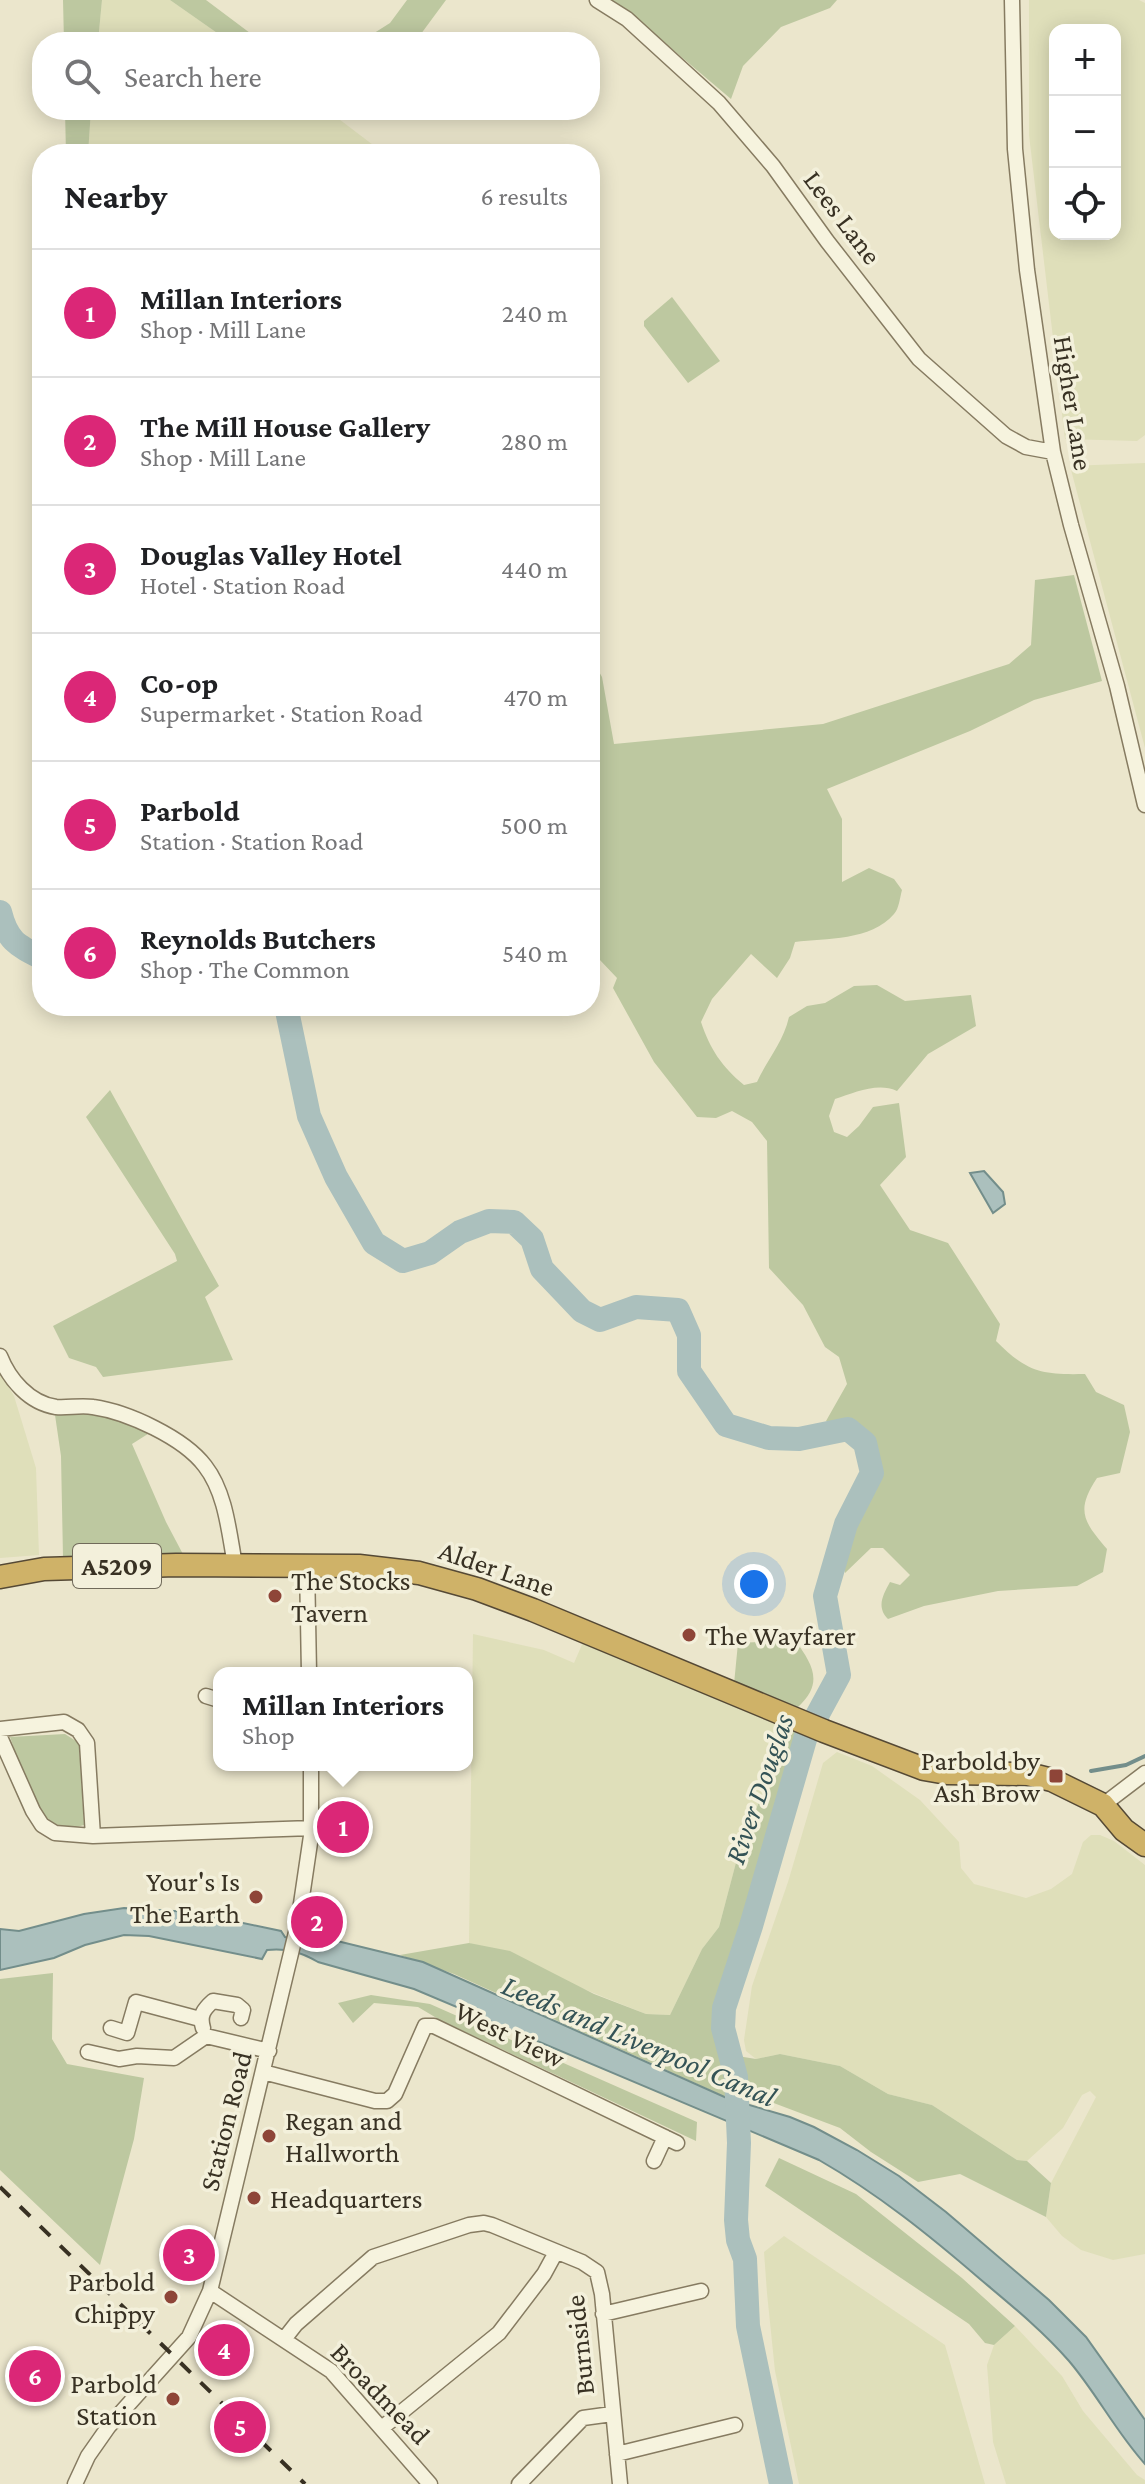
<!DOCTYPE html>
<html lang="en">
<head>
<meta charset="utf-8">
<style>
  :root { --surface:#fff; --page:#f6f6f6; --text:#202124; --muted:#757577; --line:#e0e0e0; --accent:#db2777 }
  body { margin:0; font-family:"Crimson Pro",serif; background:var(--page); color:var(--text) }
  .controls { position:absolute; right:24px; top:24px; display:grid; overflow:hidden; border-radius:16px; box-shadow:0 4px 20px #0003 }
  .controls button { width:72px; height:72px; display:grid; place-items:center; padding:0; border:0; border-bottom:2px solid var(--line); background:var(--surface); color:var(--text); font:40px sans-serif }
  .you { position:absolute; left:754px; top:1584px; width:28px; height:28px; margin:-20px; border:6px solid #fff; border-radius:50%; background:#1a73e8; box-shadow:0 0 0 12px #1a73e833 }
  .badge { display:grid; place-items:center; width:52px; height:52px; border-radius:50%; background:var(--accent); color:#fff; font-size:26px; font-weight:700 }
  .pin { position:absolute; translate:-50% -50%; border:4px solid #fff; box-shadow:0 2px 8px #0006 }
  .popup { position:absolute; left:213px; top:1667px; width:260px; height:104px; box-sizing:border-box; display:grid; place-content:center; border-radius:16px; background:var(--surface); filter:drop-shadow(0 2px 6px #0005); font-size:26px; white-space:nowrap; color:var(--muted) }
  .popup b { font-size:30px; color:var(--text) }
  .popup::after { content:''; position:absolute; left:50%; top:100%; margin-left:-16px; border:16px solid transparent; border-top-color:var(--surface) }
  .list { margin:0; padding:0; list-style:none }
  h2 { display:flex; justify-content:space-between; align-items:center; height:104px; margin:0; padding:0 32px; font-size:34px }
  h2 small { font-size:26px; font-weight:400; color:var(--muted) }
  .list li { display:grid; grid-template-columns:52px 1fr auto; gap:24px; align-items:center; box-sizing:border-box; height:128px; padding:0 32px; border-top:2px solid var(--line) }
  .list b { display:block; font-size:30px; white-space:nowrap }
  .list p { margin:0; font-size:26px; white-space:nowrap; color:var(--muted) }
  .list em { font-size:26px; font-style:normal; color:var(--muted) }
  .icon { flex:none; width:44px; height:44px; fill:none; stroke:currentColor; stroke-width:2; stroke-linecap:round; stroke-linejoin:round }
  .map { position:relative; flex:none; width:1145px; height:2484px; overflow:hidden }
  .search { position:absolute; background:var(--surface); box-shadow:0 4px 20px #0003; left:32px; top:32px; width:568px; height:88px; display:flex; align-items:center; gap:20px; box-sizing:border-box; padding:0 28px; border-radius:32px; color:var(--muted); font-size:30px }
  .panel { position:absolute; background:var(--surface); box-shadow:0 4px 20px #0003; left:32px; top:144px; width:568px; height:872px; border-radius:32px }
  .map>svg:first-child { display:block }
</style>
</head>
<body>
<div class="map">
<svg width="1145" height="2484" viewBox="0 0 1145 2484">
  <rect width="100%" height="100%" fill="#ebe6cc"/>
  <!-- farmland -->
  <path fill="#dfdfba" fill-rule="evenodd" d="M102,0H170L230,42H98Z
    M1029,0H1139L1145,3V435L1137,441L1065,439L1029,135ZM1055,30H1115V234H1055Z
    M91,110H327L385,154H88Z
    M1145,463V748L1070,466Z
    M0,1372L14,1396L36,1468L39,1555L0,1558Z
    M587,1633L776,1711V1743L772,1769L738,1855L719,1927L702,1949L670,2015L646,2014L469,1943L473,1634L544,1650L574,1663Z
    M837,1752L872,1766L920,1800L959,1842L961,1868L974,1884L1026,1898L1051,1889L1072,1874L1083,1842L1091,1835H1100L1114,1841L1145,1865V2254L1113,2260L1081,2250L1062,2236L1046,2217L1051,2183L1096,2097L1090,2091L1082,2095L1063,2128L1027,2161L1017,2160L932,2105L888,2094L840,2066L780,2054L756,2059L746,2051L744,2040L752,1986L788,1882L823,1763Z
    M784,2236L945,2345L985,2484H799L775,2371L767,2293L764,2252Z
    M1015,2326L1062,2376L1083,2411L1137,2475L1145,2480V2484H1006L993,2442L987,2365L994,2345Z"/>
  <!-- green -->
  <path fill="#bdc8a0" d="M63,0H102L98,42H64Z
    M170,0H206L262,42H230Z
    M407,0H446L415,42H360L390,23Z
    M609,0H837L830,8L781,27L743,66L731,99L633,16Z
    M65,110H91L88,154H66Z
    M672,297L720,361L688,383L644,326V321Z
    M1074,575L1102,681L1034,700L970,731L827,789L842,819V882L869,868L894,879L902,890C900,897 899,909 894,914C871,941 826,938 795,942L790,958L777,978L751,954L712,999L701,1022C710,1049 722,1067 744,1085L757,1082C768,1058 783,1043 789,1017L807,1006L825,1003L854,986L877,985L905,1001L971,995L976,1026L928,1054L897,1091C877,1082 854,1093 835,1099L829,1116L834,1132L847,1137L859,1126L873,1107L899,1103L906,1157L880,1185L910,1230L948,1243L1000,1324L996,1341C1027,1372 1041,1375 1085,1374L1096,1392L1124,1405L1130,1432L1120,1473L1097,1478C1075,1511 1084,1522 1107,1549L1103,1572L1077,1586L998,1591L924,1606L888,1619C876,1607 883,1595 890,1582L900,1585L910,1575L883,1548H871L845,1573C833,1532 887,1503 874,1456C871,1449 868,1440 862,1435C853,1428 837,1425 826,1421L847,1384L839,1357L825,1347L803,1305L769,1268L767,1141L752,1122L732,1111L716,1118L697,1117L654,1062L613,988L617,978L599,959L590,931V881L596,843L597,805L590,726V656L602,677L614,744L823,724L1009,664L1031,645L1035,580Z
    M110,1090L219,1286L205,1297L233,1360L103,1377L96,1367L69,1358L53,1326L177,1261L175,1254L86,1117Z
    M80,1410L122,1420L151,1432L132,1444L166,1522L185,1558L63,1557L61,1456L55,1415L59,1411Z
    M795,1640C813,1665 824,1683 798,1707L734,1684L738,1643Z
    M776,1711L810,1726L751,1926L724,2008L723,2028L733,2069L731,2055L756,2059L780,2054L840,2066L888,2094L932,2105L1017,2160L1027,2161L1051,2183L1046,2217L960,2174L918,2182L871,2152L840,2128L771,2102L740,2093L737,2082V2102L454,1974L400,1955L469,1943L510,1951L594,1994L646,2014L670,2015L702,1949L719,1927L738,1855L772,1769L776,1743Z
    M65,1734L79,1743L84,1825C35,1841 23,1771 10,1737Z
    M53,1973L52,2039L67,2064L144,2078L134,2139L100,2265L0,2170V1979Z
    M371,1995L430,2004L697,2122L696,2141L440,2020L418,2007L374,2003L353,2023L338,2003Z
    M779,2158L856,2194L962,2278L1015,2326L994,2345L985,2343L969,2324L765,2186Z"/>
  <!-- water -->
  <path fill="#abc0bd" stroke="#738e8b" stroke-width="2" d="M984,1171L1003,1192L1005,1204L993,1213L970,1173Z
    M124,1908L191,1912L281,1931L285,1937L307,1941L325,1938L423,1962L729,2099L790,2117L814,2127L857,2150L899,2176L946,2212L1049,2300L1086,2337L1145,2420V2464C1116,2432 1097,2394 1069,2361C1043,2331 1011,2305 980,2279C929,2235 878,2194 819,2160L414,1989L318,1962C301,1952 287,1948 267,1950L262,1959L149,1936L124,1935L85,1945L54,1958L0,1970V1929L19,1931L84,1914Z"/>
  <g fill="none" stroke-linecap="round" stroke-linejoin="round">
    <!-- stream -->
    <path stroke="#738e8b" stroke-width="4" d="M1091,1771L1126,1765L1145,1756"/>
    <!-- river -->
    <path stroke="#abc0bd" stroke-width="24" d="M0,912C7,940 16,945 42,958
      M286,1006L309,1116L336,1177L374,1243L403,1261L430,1253L460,1232L489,1221L514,1222L532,1239L542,1269L582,1311L600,1320L636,1307L678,1310L689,1335V1371L726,1425L769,1438L799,1439L848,1429L865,1443L872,1473L846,1524L825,1596L839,1675L806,1736L751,1926L724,2008L723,2028L736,2077L739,2143L736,2220L738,2240L745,2259L748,2326L781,2484"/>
    <defs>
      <path id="minor" d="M597,0L627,19L719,103L773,166L827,241L919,359L1006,436L1026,447L1053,452
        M1012,0L1015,149L1027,270L1053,452L1071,525L1117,686L1145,805
        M0,1356C9,1379 29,1403 56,1407C68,1408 81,1405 93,1407C128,1412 184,1438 205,1466C226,1493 229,1533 235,1565
        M307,1565L309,1673
        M206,1696L219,1700
        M0,1729L64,1722L78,1730L87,1743L93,1836
        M0,1737L33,1811L42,1825L55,1833L93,1836L312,1828
        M1103,1805L1145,1773
        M111,2028L127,2033L136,2002L200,2019
        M203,2028C199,2015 204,2009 213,2001L237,2005L243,2010L241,2018
        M88,2052L119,2059L137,2056L174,2058L206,2036L269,2051
        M263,2072L375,2101H387L395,2094L425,2026H434L677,2143
        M654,2161L665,2137
        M210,2291L331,2371L430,2484
        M603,2314L701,2291
        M285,2338L296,2324L373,2257L469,2225L484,2223L492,2225L582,2262L597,2272L602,2294L620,2484
        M383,2427L499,2333L544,2274L556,2252
        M617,2454L735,2425
        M75,2484L88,2456L109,2426L189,2337L210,2291L298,1924L311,1836V1765
        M519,2484L583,2418L612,2414"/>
      <path id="highway" d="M0,1577L44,1569L176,1565L359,1566L419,1573L477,1589L533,1610L824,1731L924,1769L947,1773L1028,1774L1052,1780L1103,1805L1124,1830L1145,1845"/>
    </defs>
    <!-- minor casing -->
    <use href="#minor" stroke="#867b61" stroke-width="17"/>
    <!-- highway casing -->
    <use href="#highway" stroke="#554935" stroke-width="25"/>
    <!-- minor -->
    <use href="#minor" stroke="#f6f3de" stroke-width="14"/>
    <!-- highway -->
    <use href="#highway" stroke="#cfb268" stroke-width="22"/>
    <!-- rail -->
    <path stroke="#383123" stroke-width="4" stroke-dasharray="14 14" stroke-linecap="butt" d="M0,2187L305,2484"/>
  </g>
  <!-- markers -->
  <g fill="#8e4538" stroke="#f3f0db" stroke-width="3">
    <circle cx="275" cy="1596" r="8"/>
    <circle cx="689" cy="1635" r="8"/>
    <rect x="1048" y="1768" width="16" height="16" rx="4"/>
    <circle cx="256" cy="1897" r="8"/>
    <circle cx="269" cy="2136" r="8"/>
    <circle cx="254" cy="2198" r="8"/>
    <circle cx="171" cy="2297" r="8"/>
    <circle cx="173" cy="2399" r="8"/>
  </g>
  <g text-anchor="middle" stroke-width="7" stroke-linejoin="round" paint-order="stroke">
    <!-- shield labels -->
    <rect fill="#f3f0db" stroke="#706a5a" stroke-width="2" x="73" y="1544" width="88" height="44" rx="6"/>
    <g font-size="26" font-weight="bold" fill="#383123">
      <text x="117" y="1575">A5209</text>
    </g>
    <!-- street labels -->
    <g font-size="28" fill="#383123" stroke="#f3f0db">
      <text transform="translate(843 217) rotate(53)" y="10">Lees Lane</text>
      <text transform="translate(1074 403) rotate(81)" y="10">Higher Lane</text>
      <text transform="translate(497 1568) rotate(19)" y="10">Alder Lane</text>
      <text transform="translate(510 2034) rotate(26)" y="10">West View</text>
      <text transform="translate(225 2121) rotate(-76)" y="10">Station Road</text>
      <text transform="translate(579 2345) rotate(-96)" y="10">Burnside</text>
      <text transform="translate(381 2393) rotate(46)" y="10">Broadmead</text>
    </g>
    <!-- poi labels -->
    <g font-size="28" fill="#383123" stroke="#f3f0db" text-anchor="start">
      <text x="291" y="1590">The Stocks<tspan x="291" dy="32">Tavern</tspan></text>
      <text x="705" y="1645">The Wayfarer</text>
      <text x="1040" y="1770" text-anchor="end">Parbold by<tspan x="1040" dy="32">Ash Brow</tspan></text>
      <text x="240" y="1891" text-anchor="end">Your's Is<tspan x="240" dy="32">The Earth</tspan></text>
      <text x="285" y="2130">Regan and<tspan x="285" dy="32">Hallworth</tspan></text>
      <text x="270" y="2208">Headquarters</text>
      <text x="155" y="2291" text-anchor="end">Parbold<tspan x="155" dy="32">Chippy</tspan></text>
      <text x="157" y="2393" text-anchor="end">Parbold<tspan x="157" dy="32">Station</tspan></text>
    </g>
    <!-- water labels -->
    <g font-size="30" font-style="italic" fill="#345356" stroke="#f3f0db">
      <text transform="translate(759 1789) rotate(-71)" y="10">River Douglas</text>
      <text transform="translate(639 2041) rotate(23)" y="10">Leeds and Liverpool Canal</text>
    </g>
  </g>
</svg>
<div class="controls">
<button>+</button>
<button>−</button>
<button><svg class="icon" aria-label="locate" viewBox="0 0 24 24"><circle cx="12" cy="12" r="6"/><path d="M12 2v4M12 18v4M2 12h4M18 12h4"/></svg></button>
</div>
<div class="you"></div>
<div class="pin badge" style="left:343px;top:1827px">1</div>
<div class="popup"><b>Millan Interiors</b>Shop</div>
<div class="pin badge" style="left:317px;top:1922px">2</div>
<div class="pin badge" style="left:189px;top:2255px">3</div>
<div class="pin badge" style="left:224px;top:2350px">4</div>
<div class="pin badge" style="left:240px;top:2427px">5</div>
<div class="pin badge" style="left:35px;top:2376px">6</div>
<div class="search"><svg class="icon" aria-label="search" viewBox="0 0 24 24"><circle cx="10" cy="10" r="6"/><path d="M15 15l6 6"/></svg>Search here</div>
<section class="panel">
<h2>Nearby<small>6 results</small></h2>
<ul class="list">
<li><span class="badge">1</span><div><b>Millan Interiors</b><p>Shop · Mill Lane</p></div><em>240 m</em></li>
<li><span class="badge">2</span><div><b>The Mill House Gallery</b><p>Shop · Mill Lane</p></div><em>280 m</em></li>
<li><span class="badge">3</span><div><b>Douglas Valley Hotel</b><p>Hotel · Station Road</p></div><em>440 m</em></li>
<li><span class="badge">4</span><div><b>Co-op</b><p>Supermarket · Station Road</p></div><em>470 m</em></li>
<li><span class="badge">5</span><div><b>Parbold</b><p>Station · Station Road</p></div><em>500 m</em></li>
<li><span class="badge">6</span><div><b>Reynolds Butchers</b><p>Shop · The Common</p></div><em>540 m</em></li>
</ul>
</section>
</div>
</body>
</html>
